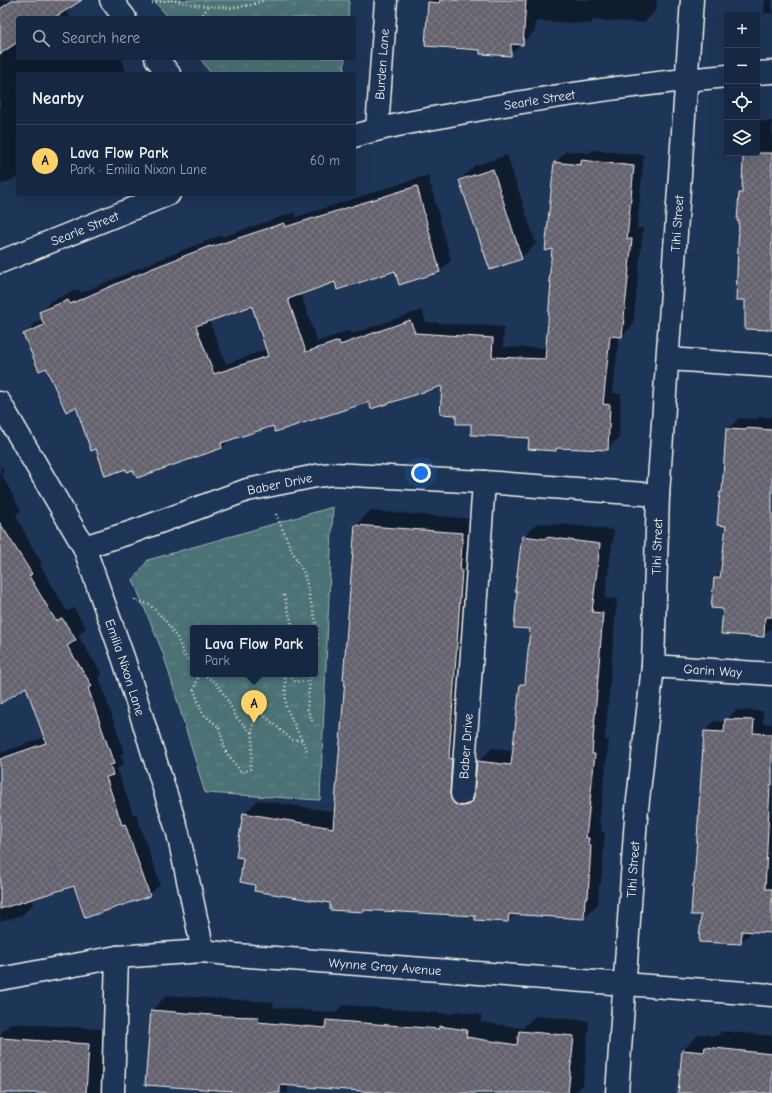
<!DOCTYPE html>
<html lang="en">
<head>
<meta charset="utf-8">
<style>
  :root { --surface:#162841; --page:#1f3048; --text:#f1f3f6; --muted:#9ea6b1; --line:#35445a; --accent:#ffd166 }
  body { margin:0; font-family:"Comic Neue",sans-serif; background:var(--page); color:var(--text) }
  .controls { position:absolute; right:12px; top:12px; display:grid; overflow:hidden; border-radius:4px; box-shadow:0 4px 16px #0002 }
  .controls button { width:36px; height:36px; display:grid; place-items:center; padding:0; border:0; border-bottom:1px solid var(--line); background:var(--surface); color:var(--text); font:20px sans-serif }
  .you { position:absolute; left:421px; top:473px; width:14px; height:14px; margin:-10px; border:3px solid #fff; border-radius:50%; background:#1a73e8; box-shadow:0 0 0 6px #1a73e833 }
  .badge { display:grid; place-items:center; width:26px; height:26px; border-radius:50%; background:var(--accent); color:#111; font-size:13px; font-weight:700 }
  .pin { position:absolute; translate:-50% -33px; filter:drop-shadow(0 1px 2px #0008) }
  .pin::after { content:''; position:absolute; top:21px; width:14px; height:12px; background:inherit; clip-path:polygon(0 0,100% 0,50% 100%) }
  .popup { position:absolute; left:190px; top:625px; width:128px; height:52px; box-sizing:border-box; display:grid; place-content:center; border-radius:4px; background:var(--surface); filter:drop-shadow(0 1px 3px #0005); font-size:13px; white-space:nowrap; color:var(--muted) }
  .popup b { font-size:15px; color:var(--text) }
  .popup::after { content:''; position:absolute; left:50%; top:100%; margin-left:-8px; border:8px solid transparent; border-top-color:var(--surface) }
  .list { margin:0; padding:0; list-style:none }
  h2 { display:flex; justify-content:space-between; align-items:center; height:52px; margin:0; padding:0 16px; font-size:17px }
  h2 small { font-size:13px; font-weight:400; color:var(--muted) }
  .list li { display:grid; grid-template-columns:26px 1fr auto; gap:12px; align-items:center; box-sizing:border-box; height:72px; padding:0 16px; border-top:1px solid var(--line) }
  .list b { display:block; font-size:15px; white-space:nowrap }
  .list p { margin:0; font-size:13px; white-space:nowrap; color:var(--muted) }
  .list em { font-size:13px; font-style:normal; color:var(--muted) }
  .icon { flex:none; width:22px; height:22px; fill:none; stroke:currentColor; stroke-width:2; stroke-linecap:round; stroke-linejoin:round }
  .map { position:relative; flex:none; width:772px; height:1093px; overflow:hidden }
  .search { position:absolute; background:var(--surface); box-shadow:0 4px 16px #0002; left:16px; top:16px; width:340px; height:44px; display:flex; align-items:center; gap:10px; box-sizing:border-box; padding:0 14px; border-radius:4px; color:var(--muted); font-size:15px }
  .panel { position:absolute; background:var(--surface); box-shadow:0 4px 16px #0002; left:16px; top:72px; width:340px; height:124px; border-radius:4px }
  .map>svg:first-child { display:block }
</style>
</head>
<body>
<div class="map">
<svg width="772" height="1093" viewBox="0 0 772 1093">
  <defs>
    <pattern id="park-tufts" width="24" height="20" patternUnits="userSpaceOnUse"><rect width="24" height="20" fill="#4c7275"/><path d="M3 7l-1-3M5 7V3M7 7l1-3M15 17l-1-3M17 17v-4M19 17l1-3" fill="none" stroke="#668789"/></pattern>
    <pattern id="building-cross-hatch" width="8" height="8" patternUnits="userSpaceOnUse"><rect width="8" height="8" fill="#64626e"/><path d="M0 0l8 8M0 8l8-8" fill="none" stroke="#7b7983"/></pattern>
  </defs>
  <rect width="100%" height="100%" fill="#1d3557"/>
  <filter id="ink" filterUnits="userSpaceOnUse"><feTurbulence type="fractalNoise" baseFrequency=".025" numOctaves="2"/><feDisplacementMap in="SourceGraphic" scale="8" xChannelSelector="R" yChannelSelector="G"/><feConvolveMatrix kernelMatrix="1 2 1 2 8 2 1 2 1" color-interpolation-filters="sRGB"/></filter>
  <g filter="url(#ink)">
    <!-- park -->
    <path fill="url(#park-tufts)" stroke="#a0b2ae" fill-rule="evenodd" d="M153,0H349L348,18H169Z
      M200,58H345L344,74H211Z
      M333,507L320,800L205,793L163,653L133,580L148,560ZM193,628H315V674H193Z"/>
    <!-- shadow -->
    <path fill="#0007" fill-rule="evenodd" d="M0,0H74L65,9L71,18H18V58H121L127,74H18V177L0,185Z
      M432,0H657L656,10L644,23L594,20L590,24L536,21L535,31L510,55L481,49L429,3Z
      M765,0H772V13H764Z
      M757,121H772V329L746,299L740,193L743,190L744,153H757Z
      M593,150L644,155L637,228H643L633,325L622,336H619L613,393L621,394L619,438L607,449L559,447L556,450L529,448L530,438L472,423L457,414L443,384L273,425L230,439L222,448L134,468H127L96,448L77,406L47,366L24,334L35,323L43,319L40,313L51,301L79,289L81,293L165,257L222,235V237L295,212L296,217L428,175L451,260L440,271L396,270L335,281L301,294L317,342L350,330L351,334L422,310L426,322L504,327L503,347L547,348L553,248L555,163L566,151L590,153ZM252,304L267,349L226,364L209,320Z
      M507,155L536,244L521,258L460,180L474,166Z
      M759,417H772V627L763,636L724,608L714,578L722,571L727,525L721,492L724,489L727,430L739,418L757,419Z
      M0,465L4,471L1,473L21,511L16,515L31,545L42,563L40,565L67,611L74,608L86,628L78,636L102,674L99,677L124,752L121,755L124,763L117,769L133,814H136L160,884L149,895L74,885L31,899L33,904L22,915L0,922V750L1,753L45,737L26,686L0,672Z
      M370,511L476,519L469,790L476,793L478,762L492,748L514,750L521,684L526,679L531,628L523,537L537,523L559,525L561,524L614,530L605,598L617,599L605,740H609L599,824H602L601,832H605L601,883L599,886L598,904L584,918L515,914L508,921L476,915L366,909L363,911L257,884L244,857V814L258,800L335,812L346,679L356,525Z
      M736,710L763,711V723L772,724V932L750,930V933L740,943L702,914L695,883L705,731L715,721L726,722V720Z
      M167,995L239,1000L274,1002L273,1007L335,1013L343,1005L452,1014L456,1011L482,1015L480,1022L523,1028L535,1016L589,1021L583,1085L575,1093H400L288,1085V1093H232V1090L152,1010Z
      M11,1023L104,1029L102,1061L116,1062L117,1093H0V1034Z
      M722,1031L772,1036V1093H679L683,1050L699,1034L717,1036Z"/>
    <!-- building -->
    <path fill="url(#building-cross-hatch)" stroke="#f4f1e8" fill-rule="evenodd" d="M13,0H82L54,18H18V42L0,54V9Z
      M440,0H526L523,45L511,44V56L480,54V50L425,46L428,2L439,3Z
      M743,153H772V330L745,329V300H736L739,221H737L739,193H742Z
      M581,160L634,166L627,239H632L622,337L610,336L603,404L610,405L608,450L556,448V451L528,449L529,438L471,435V424H456V415L440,414L442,386L371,409L369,402L275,432L273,426L221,443L222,448L137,478L133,470L127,472L126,469L105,476L96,449L91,451L76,407L66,412L46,368L39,371L23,334L44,325L39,312L68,300L70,304L153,268L210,246L211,247L284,223L285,227L417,186L440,272L399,285L395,271L337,290L335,282L288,299L306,352L339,341L340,345L410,320L415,333L493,338L492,357L545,359L551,282H549L552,249L545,251L554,162L581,165ZM252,306L268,356L214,374L196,326Z
      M493,169L522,259L490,270L459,180Z
      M746,428L772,430V617H765L764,637L721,634L723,609L711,608L714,578H720L726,526L717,525L720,492H722L726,429L746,430Z
      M0,523L32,574L29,576L56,621L62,618L76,640L67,646L92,686L88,688L114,764L110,765L113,775L106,777L122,825L125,824L150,896L85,918L74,886L0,909V759L46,743L26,687L0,704Z
      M355,525L463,533L460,570H462L449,758L452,759L450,793L451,799L455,804L461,806L468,805L473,801L474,795L477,761L511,765L520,684H525L530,629L514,628L517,591H515L522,536L546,539V537L600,544L592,612L603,613L592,754H595L586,838H589L588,845H591L588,898H585L584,919L509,914L508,922L475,920V916L364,910V912L330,910V903L254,891L255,885L240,882L243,858L236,857L243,813L333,828L345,680H343Z
      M725,719L754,720L753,733L772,734V785H770L765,889H772V933L742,931L741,944L699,942L701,915H691L693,884H694L704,731L724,732Z
      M151,1010L223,1016L259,1017L258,1022L325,1028L326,1020L439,1029V1026L467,1030L466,1037L517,1045L519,1031L574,1036L568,1093H388L280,1085V1093H231V1091L145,1085Z
      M0,1038L89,1044L86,1093H0Z
      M705,1047L772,1054V1093H678L682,1050L704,1052Z"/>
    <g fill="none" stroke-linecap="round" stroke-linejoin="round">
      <defs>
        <g id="street">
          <path d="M111,0L125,18"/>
          <path d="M156,58L169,74"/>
          <path d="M757,73L772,72"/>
          <path id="s1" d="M377,129L386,0"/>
          <path id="s2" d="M354,136C389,125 425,120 460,113C549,96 637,84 727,76"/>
          <path id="s3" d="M0,262L169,194"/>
          <path d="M668,359L772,366"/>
          <path id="s4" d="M0,403L84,547L124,660L178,833L203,951"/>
          <path id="s5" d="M84,547L132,532L247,490L316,476L333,474L484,482L658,495"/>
          <path id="s6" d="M653,666L772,674"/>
          <path id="s7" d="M462,794L484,482"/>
          <path id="s8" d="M0,979L117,957L203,951L236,955L772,995"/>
          <path d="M113,1093L117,957"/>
          <path id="s9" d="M617,1093L636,818L653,666L658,495L692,0"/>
        </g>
      </defs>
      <!-- street casing -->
      <use href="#street" stroke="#f4f1e8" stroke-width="25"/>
      <!-- path -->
      <path stroke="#f4f1e8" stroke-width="2.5" stroke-dasharray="1 3" stroke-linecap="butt" d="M171,0L196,5L231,8L251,5L265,0
        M152,3L171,0
        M201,18L208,6
        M276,514L290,547L304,573L316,623L318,641L315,649
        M284,595L293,628
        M135,599V601L149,604L165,620L177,638L185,657L193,665
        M199,674L194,690L203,714L219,727L226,752L242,773L250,769C251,763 252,757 252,750C254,733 249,727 259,711L292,740H303
        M203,674L216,683L227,699L237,718L252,733
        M285,674L286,707L308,753
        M290,674L295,682L310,681L311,674
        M310,681L307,708L313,723"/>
      <!-- street -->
      <use href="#street" stroke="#1d3557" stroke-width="22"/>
    </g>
  </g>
  <g text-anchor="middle" stroke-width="3" stroke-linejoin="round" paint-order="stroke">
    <!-- street labels -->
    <g font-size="13" fill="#f4f1e8" stroke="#1d3557">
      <text dy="5" stroke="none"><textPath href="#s1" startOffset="65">Burden Lane</textPath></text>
      <text dy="5" stroke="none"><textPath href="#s2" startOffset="189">Searle Street</textPath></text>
      <text dy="5" stroke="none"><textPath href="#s9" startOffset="872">Tihi Street</textPath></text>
      <text dy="5" stroke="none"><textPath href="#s3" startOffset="91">Searle Street</textPath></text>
      <text dy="5" stroke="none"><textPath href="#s5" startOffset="206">Baber Drive</textPath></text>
      <text dy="5" stroke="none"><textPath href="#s9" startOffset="548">Tihi Street</textPath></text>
      <text dy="5" stroke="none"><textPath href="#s4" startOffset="294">Emilia Nixon Lane</textPath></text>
      <text dy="5" stroke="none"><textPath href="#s6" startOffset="60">Garin Way</textPath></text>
      <text dy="5" stroke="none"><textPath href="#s7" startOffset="48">Baber Drive</textPath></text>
      <text dy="5" stroke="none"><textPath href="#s9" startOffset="224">Tihi Street</textPath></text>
      <text dy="5" stroke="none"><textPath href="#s8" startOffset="388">Wynne Gray Avenue</textPath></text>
    </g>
  </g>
</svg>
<div class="controls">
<button>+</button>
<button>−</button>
<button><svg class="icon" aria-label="locate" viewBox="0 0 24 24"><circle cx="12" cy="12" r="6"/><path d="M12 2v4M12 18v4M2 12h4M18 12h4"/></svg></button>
<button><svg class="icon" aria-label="layers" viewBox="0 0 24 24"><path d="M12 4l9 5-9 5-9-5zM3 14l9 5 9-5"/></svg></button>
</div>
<div class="you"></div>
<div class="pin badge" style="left:254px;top:723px">A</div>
<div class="popup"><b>Lava Flow Park</b>Park</div>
<div class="search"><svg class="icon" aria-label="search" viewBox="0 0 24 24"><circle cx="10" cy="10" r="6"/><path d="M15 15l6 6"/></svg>Search here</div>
<section class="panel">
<h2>Nearby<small></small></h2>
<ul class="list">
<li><span class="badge">A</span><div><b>Lava Flow Park</b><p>Park · Emilia Nixon Lane</p></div><em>60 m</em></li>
</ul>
</section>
</div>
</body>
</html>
